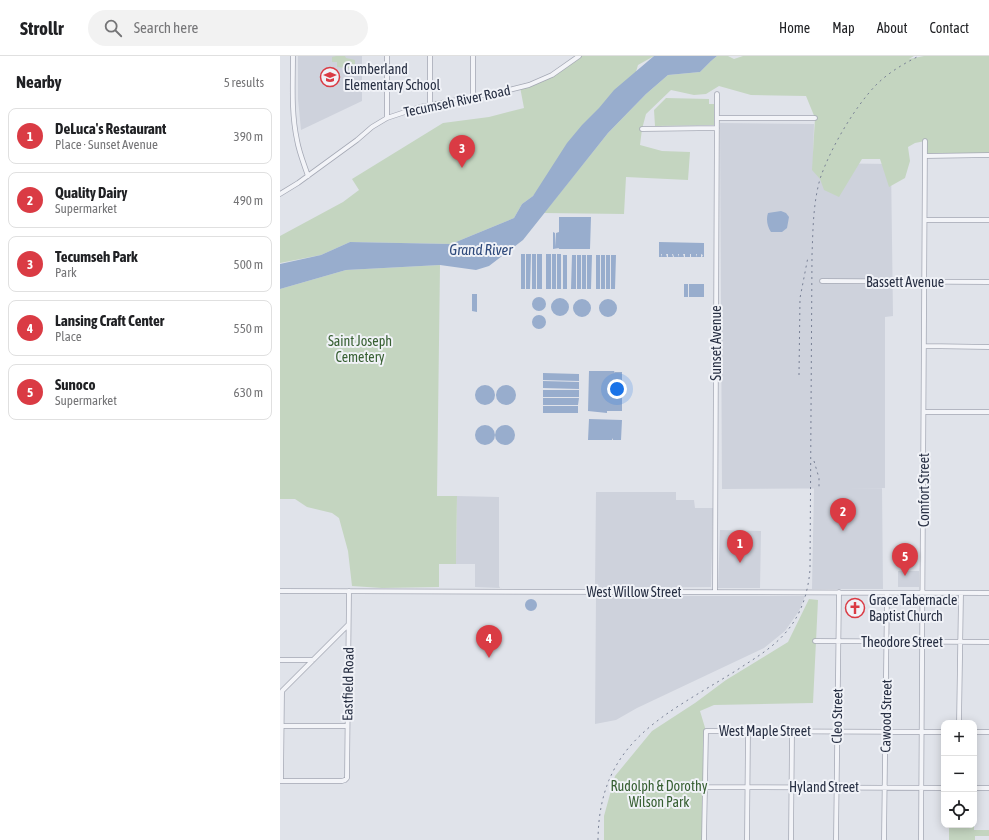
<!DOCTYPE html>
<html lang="en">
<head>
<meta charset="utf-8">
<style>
  :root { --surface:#fff; --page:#f2f2f2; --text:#202124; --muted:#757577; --line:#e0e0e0; --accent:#da3b44 }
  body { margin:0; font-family:"Asap Condensed",sans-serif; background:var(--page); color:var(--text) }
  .controls { position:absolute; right:12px; bottom:12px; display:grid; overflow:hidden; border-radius:8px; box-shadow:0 2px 10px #0003 }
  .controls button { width:36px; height:36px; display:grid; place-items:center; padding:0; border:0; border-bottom:1px solid var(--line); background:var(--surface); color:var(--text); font:20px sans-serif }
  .you { position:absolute; left:337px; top:333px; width:14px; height:14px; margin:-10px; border:3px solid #fff; border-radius:50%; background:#1a73e8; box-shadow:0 0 0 6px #1a73e833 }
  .badge { display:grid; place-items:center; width:26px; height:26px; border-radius:50%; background:var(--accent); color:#fff; font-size:13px; font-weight:700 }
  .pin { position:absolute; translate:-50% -33px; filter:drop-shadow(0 1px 2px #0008) }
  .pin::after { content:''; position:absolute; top:21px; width:14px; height:12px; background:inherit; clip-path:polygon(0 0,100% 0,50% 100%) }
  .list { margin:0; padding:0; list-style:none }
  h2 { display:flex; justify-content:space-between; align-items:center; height:52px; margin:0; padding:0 16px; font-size:17px }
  h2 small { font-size:13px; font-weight:400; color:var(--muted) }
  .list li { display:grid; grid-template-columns:26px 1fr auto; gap:12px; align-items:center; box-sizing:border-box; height:56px; margin:0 8px 8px; padding:0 8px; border:1px solid var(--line); border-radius:8px }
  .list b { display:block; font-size:15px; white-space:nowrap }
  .list p { margin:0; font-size:13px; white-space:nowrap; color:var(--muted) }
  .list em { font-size:13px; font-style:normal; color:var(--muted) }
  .icon { flex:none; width:22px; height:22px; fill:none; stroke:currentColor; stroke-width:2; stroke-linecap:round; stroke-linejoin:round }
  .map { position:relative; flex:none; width:709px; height:784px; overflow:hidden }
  header { display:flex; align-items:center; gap:24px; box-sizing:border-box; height:56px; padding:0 20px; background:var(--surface); border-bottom:1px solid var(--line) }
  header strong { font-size:19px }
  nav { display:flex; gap:22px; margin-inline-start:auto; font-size:14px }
  .search { width:280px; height:36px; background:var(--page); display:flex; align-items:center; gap:10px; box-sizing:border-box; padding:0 14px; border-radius:22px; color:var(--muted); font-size:15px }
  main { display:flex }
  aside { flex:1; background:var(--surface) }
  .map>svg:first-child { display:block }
</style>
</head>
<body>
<header>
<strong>Strollr</strong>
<div class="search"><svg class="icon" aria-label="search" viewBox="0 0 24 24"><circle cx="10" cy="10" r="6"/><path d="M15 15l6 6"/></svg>Search here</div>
<nav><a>Home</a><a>Map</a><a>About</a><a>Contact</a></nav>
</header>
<main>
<aside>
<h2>Nearby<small>5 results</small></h2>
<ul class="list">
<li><span class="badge">1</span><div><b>DeLuca's Restaurant</b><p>Place · Sunset Avenue</p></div><em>390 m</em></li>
<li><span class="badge">2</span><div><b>Quality Dairy</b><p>Supermarket</p></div><em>490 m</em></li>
<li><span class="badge">3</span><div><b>Tecumseh Park</b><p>Park</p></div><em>500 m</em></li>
<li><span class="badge">4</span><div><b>Lansing Craft Center</b><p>Place</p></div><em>550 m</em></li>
<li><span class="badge">5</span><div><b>Sunoco</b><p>Supermarket</p></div><em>630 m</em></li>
</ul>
</aside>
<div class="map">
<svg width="709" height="784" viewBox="0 0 709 784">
  <rect width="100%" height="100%" fill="#e0e3ea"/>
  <!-- built -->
  <path fill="#ced2dc" d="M18,0H82V45L21,74L18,43Z
    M440,67L534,68L533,107L611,108L613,260L605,261V432L442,433Z
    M534,432H602L603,533H532Z
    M316,436H396V444H414L415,452H433L431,531L315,532Z
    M177,440L219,441V530L220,532L195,531V508H176Z
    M440,474L481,475L480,532H438Z
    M618,515H639V531H618Z
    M316,540H525L519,555L505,575L484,592L357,652L336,664L315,668Z"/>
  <!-- green -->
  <path fill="#c4d5c0" d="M56,0H65L66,2L75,4V13L57,11V6H52V1Z
    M299,0H374L358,9L353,26L253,140L242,148L234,162L171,188L70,186L41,199L0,207V180L63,146L79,134L72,123L163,67L209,61L244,52L240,31L260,24Z
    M437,0H448L454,3L463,0H634L629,3L644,0H709V99L645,100V85L635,87L628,91L630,105L625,122L609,131L600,103H582L559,141L544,134L540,123L532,114L535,62L526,40L471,39L439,30L426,38L414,39L391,34L366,58L362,73L360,89L382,95L410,96L408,124L346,121L344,158L264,157L328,77L366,38L388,19L420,16L431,5Z
    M386,42L429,43V48H434V69L375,70L374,54Z
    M160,209L157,440H177L176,508H159V531L102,532L72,530L68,495L59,462L52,457L27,451L15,443H0V233L66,214Z
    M529,543L538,544L533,647L434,649L420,655L426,675L424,784H324V760L335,720L372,675L415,647L446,624L508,586Z
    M694,759V774H709V780H695V784H669V769H694Z"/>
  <!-- water -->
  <path fill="#98adcd" d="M374,0H437L431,5L420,16L388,19L366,38L328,77L243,184L209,210L196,214L160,209L66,214L0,233V208L41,199L70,186L171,188L234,162L242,148L253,140L287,87L302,69L319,52L334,34Z
    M501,155L506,157L509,161L507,172L502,176H491C487,170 486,163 488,157Z
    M279,161H311L310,193H279Z
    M273,176L275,177V191L276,177L279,176V192L273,193Z
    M379,186L424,187V201H422L423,199L421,198V201H416L417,198H416V201H411V198H410V201H405V198H403L404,201H399V198H398L399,201H394L393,198H392L393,201H388V198H386L387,201H382V198H381L382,201H379Z
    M241,198H245V233H241Z
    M246,198H251L250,233H246Z
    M252,198H256V233H252Z
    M257,198H262V233H257Z
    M266,198H271V233H266Z
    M272,198H276V233H272Z
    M277,198H281V233H277Z
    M283,199H287V233H283Z
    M292,199H296V233H291Z
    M297,199H301V233H297Z
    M302,199H306V233H302Z
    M307,199H312L311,233H307Z
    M316,199H320V233H316Z
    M321,199H325V233H321Z
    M326,199H330V233H326Z
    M331,199H336L335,233H331Z
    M404,228H408V241H404Z
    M409,228H414V241H409Z
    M414,228H424V241H414Z
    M192,238H197V256L192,255Z
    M252 248a7 7 0 1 1 14 0a7 7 0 1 1-14 0Z
    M271 251a9 9 0 1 1 18 0a9 9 0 1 1-18 0Z
    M293 252a9 9 0 1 1 18 0a9 9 0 1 1-18 0Z
    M319 252a9 9 0 1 1 18 0a9 9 0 1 1-18 0Z
    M252 266a7 7 0 1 1 14 0a7 7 0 1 1-14 0Z
    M309,315H334L335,317V316H342V355H327V357L308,355Z
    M263,317L299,318V325L263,324Z
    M263,325L299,326V333L263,332Z
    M195 339a10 10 0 1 1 20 0a10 10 0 1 1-20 0Z
    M216 339a10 10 0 1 1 20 0a10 10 0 1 1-20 0Z
    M263,334H299V341H263Z
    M263,342H299L298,349H263Z
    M263,350H298V357H263Z
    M309,363L342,364L341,384H333L332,382V384H311V381V384H308Z
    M215 379a10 10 0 1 1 20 0a10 10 0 1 1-20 0Z
    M195 379a10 10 0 1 1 20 0a10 10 0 1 1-20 0Z
    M245 549a6 6 0 1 1 12 0a6 6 0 1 1-12 0Z"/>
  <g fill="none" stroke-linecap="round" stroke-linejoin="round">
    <defs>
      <path id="minor" d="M13,0C13,28 11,56 17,84C19,96 24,108 28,120
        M107,0V62
        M193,41V0
        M150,49V0
        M437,62H535
        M362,73L437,72
        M645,100L709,99
        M0,138L18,127L77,84L92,71L107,62L140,51L229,34L249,29L272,19L299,0
        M645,164H709
        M542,225L709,226
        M645,290L709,291
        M644,356H709
        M0,535L709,537
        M435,536L437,38
        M535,585L709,586
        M0,604H33
        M679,667L681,537
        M0,670H67
        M694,676H709
        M0,725H62L65,724L67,722L69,535
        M1,725L2,635L68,569
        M424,731L664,732
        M694,732H709
        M424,784L426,675L664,676
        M467,784L468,674
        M511,784L512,675
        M556,784L559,536
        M604,784L607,537
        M641,784L645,85"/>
    </defs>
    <!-- minor casing -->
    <use href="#minor" stroke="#a5a9b5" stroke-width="5.5"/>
    <!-- minor -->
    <use href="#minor" stroke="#f3f4f8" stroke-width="4"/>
    <!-- rail -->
    <path stroke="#788095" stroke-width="1" stroke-dasharray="2 4" stroke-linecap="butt" d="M519,319L520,242L528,201
      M534,405L539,422V434
      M318,784C319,685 384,660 457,614C475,602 493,592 507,575C522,557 528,536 530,514L532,199C533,174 533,148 540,123C550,93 574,52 596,29C608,17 623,8 639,0"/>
  </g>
  <!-- icons -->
  <defs>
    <symbol id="school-ring" viewBox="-11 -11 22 22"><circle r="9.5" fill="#f0f2f7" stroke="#da3b44" stroke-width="1.5"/><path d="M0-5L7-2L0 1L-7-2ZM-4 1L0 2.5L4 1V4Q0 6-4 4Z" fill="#da3b44"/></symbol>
    <symbol id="church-ring" viewBox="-11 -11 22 22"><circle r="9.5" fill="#f0f2f7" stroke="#da3b44" stroke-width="1.5"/><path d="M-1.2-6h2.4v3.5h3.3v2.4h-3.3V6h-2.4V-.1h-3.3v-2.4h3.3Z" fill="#da3b44"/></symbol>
  </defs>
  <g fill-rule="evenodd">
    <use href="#school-ring" x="39" y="10" width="22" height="22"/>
    <use href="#church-ring" x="564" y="541" width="22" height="22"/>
  </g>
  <g text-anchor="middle" stroke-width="4" stroke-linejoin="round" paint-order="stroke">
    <!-- poi labels -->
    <g font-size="14" fill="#272f43" stroke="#f0f2f7" text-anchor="start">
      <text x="64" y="18">Cumberland<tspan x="64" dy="16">Elementary School</tspan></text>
      <text x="589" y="549">Grace Tabernacle<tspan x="589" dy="16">Baptist Church</tspan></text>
    </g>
    <!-- street labels -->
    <g font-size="14" fill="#272f43" stroke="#f0f2f7">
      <text transform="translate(177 45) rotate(-12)" y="5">Tecumseh River Road</text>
      <text x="625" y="231">Bassett Avenue</text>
      <text transform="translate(436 287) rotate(-90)" y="5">Sunset Avenue</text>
      <text transform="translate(644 434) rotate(-90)" y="5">Comfort Street</text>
      <text x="354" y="541">West Willow Street</text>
      <text x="622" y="591">Theodore Street</text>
      <text transform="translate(68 628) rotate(-89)" y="5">Eastfield Road</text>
      <text transform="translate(557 660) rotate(-89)" y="5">Cleo Street</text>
      <text transform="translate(606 660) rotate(-89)" y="5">Cawood Street</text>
      <text x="485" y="680">West Maple Street</text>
      <text x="544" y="736">Hyland Street</text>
    </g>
    <!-- park labels -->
    <g font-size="14" fill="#386033" stroke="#f0f2f7">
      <text x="80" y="290">Saint Joseph<tspan x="80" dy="16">Cemetery</tspan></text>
      <text x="379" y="735">Rudolph &amp; Dorothy<tspan x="379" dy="16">Wilson Park</tspan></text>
    </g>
    <!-- water labels -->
    <g font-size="15" font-style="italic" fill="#2e497b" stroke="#f0f2f7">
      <text x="201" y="199">Grand River</text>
    </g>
  </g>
</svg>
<div class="controls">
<button>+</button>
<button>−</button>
<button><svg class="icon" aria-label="locate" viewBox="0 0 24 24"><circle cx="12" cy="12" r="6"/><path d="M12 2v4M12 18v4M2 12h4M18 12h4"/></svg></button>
</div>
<div class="you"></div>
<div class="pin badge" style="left:460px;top:507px">1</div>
<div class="pin badge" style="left:563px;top:475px">2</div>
<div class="pin badge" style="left:182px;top:112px">3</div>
<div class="pin badge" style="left:209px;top:602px">4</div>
<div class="pin badge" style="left:625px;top:520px">5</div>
</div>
</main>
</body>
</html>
